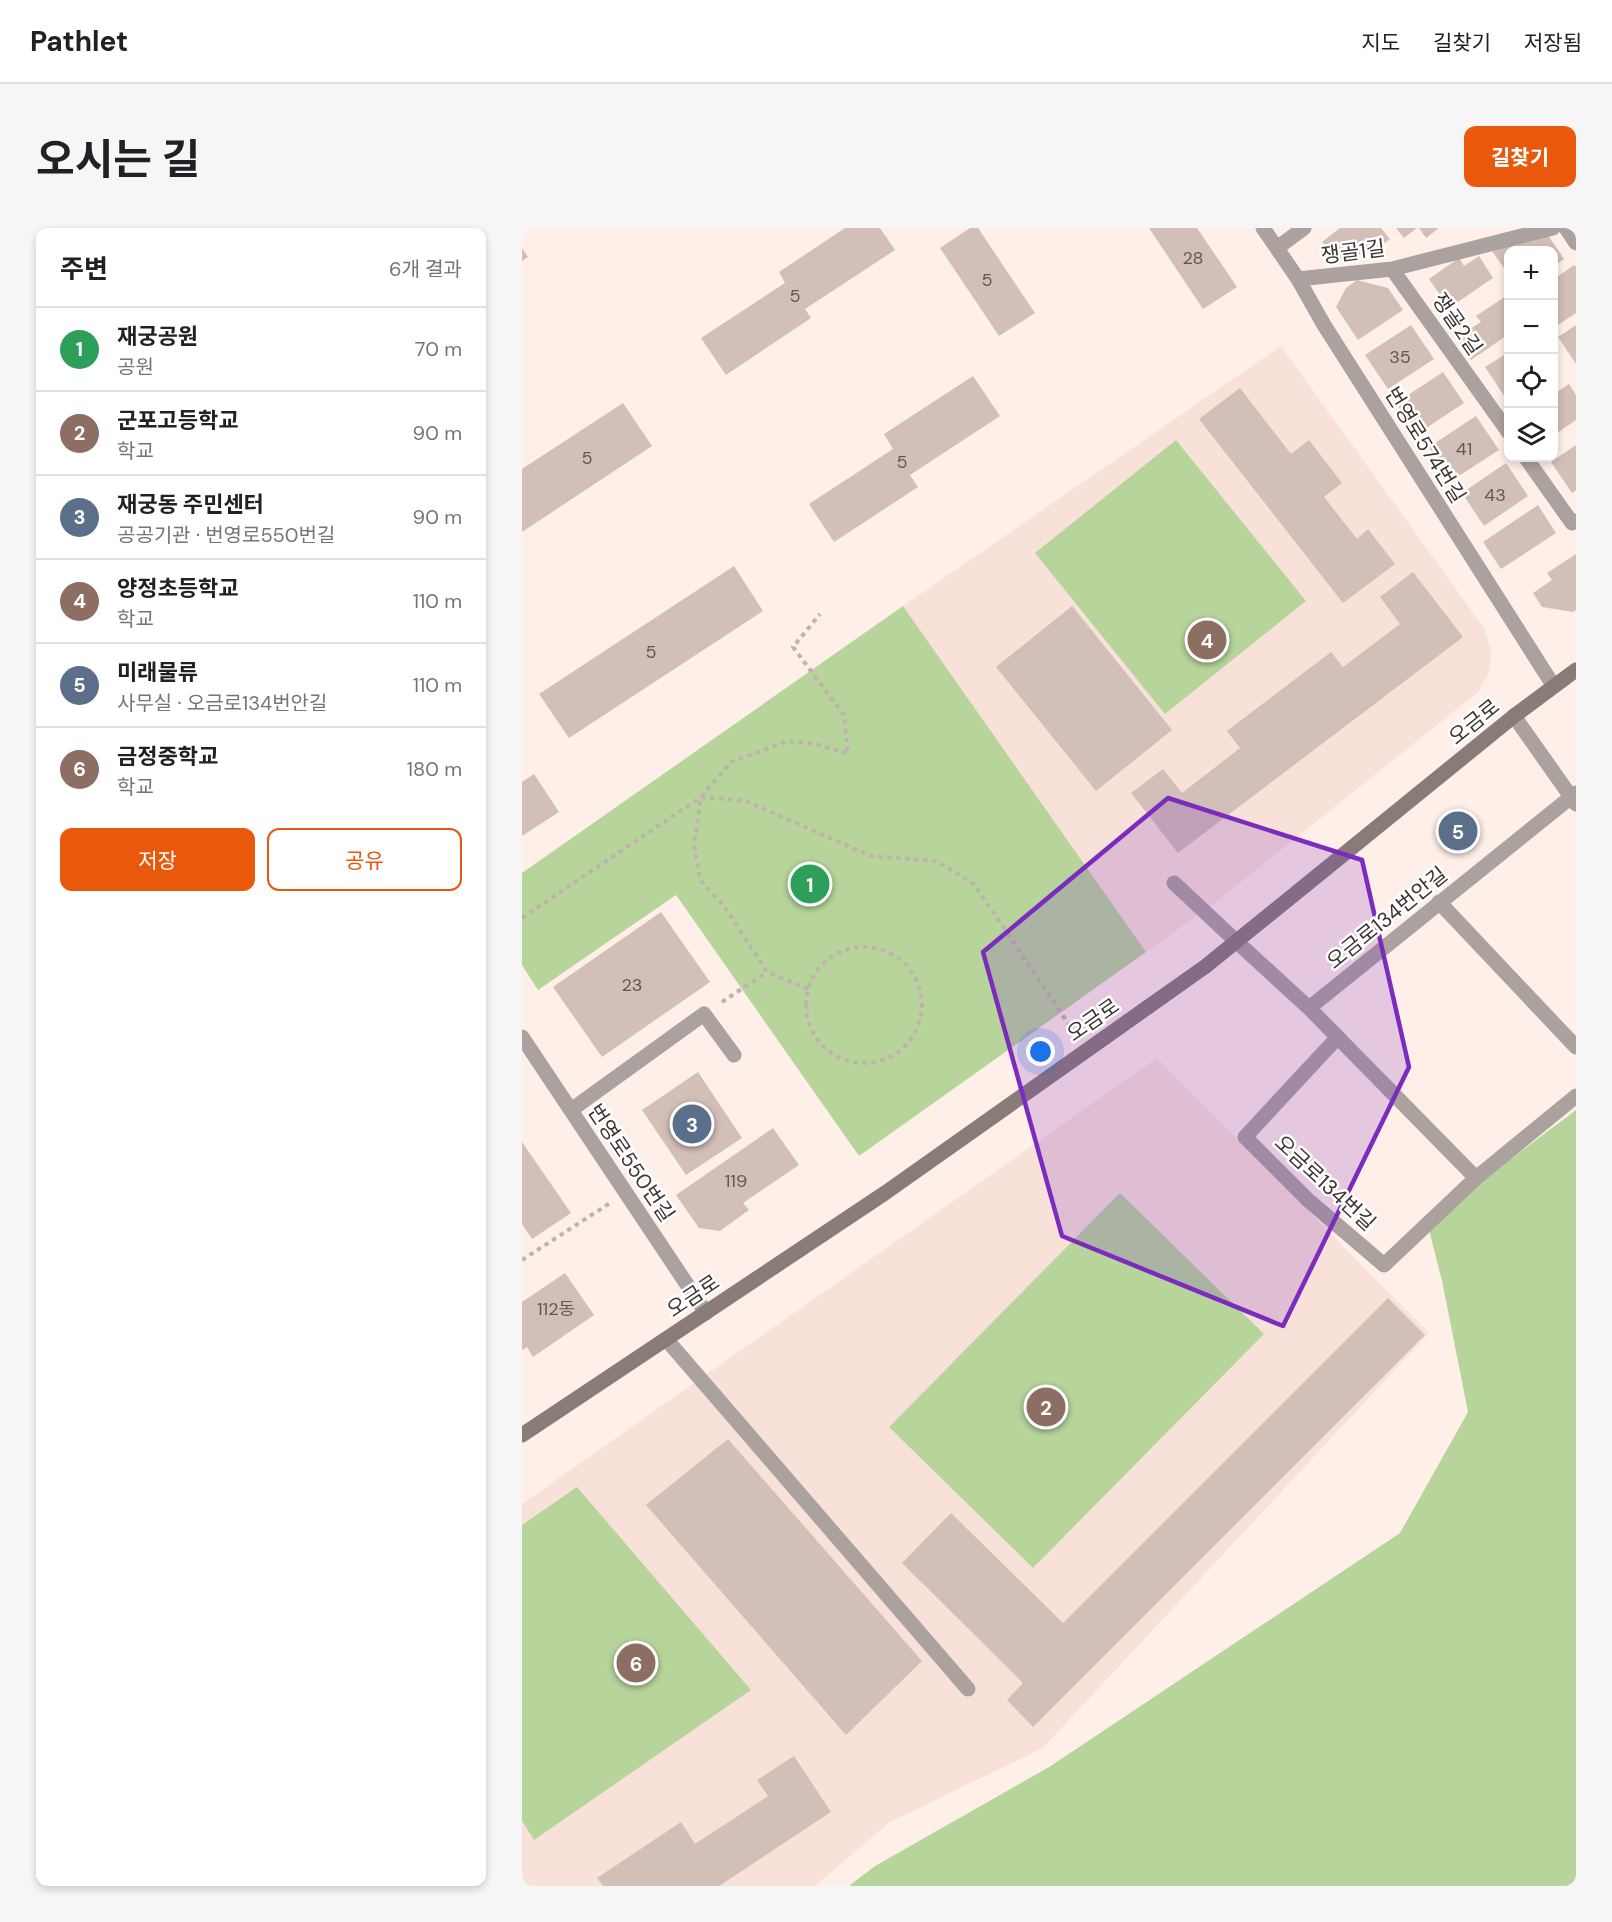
<!DOCTYPE html>
<html lang="ko">
<head>
<meta charset="utf-8">
<style>
  :root { --surface:#fff; --page:#f6f6f6; --text:#202124; --muted:#757577; --line:#e0e0e0; --accent:#ea580c }
  body { margin:0; font-family:"DM Sans","Noto Sans KR",sans-serif; background:var(--page); color:var(--text) }
  .controls { position:absolute; right:18px; top:18px; display:grid; overflow:hidden; border-radius:12px; box-shadow:0 3px 9px #0003 }
  .controls button { width:54px; height:54px; display:grid; place-items:center; padding:0; border:0; border-bottom:2px solid var(--line); background:var(--surface); color:var(--text); font:30px sans-serif }
  .you { position:absolute; left:519px; top:824px; width:21px; height:21px; margin:-15px; border:4px solid #fff; border-radius:50%; background:#1a73e8; box-shadow:0 0 0 9px #1a73e833 }
  .badge { display:grid; place-items:center; width:39px; height:39px; border-radius:50%; background:var(--accent); color:#fff; font-size:20px; font-weight:700 }
  .pin { position:absolute; translate:-50% -50%; border:3px solid #fff; box-shadow:0 2px 6px #0006 }
  .list { margin:0; padding:0; list-style:none }
  h2 { display:flex; justify-content:space-between; align-items:center; height:78px; margin:0; padding:0 24px; font-size:26px }
  h2 small { font-size:20px; font-weight:400; color:var(--muted) }
  .list li { display:grid; grid-template-columns:39px 1fr auto; gap:18px; align-items:center; box-sizing:border-box; height:84px; padding:0 24px; border-top:2px solid var(--line) }
  .list b { display:block; font-size:22px; white-space:nowrap }
  .list p { margin:0; font-size:20px; white-space:nowrap; color:var(--muted) }
  .list em { font-size:20px; font-style:normal; color:var(--muted) }
  .actions { display:flex; gap:12px; padding:18px 24px }
  .actions a { flex:1; padding:14px 0; border:2px solid var(--accent); border-radius:12px; text-align:center; font-size:21px; color:var(--accent) }
  .actions .main { background:var(--accent); color:#fff }
  .icon { flex:none; width:33px; height:33px; fill:none; stroke:currentColor; stroke-width:2; stroke-linecap:round; stroke-linejoin:round }
  .map { position:relative; flex:none; width:1054px; height:1658px; overflow:hidden; border-radius:12px }
  header { display:flex; align-items:center; gap:36px; box-sizing:border-box; height:84px; padding:0 30px; background:var(--surface); border-bottom:2px solid var(--line) }
  header strong { font-size:28px }
  nav { display:flex; gap:33px; margin-inline-start:auto; font-size:21px }
  .intro { display:flex; align-items:center; justify-content:space-between; box-sizing:border-box; height:144px; padding:0 36px }
  h1 { margin:0; font-size:42px }
  .button { padding:15px 27px; border-radius:12px; background:var(--accent); color:#fff; font-size:21px; font-weight:700 }
  main { display:flex; gap:36px; padding:0 36px }
  aside { flex:1; background:var(--surface); border-radius:12px; box-shadow:0 3px 9px #0003 }
  .map>svg:first-child { display:block }
</style>
</head>
<body>
<header>
<strong>Pathlet</strong>
<nav><a>지도</a><a>길찾기</a><a>저장됨</a></nav>
</header>
<div class="intro"><h1>오시는 길</h1><a class="button">길찾기</a></div>
<main>
<aside>
<h2>주변<small>6개 결과</small></h2>
<ul class="list">
<li><span class="badge" style="background:#2e9e5b">1</span><div><b>재궁공원</b><p>공원</p></div><em>70 m</em></li>
<li><span class="badge" style="background:#8d6e63">2</span><div><b>군포고등학교</b><p>학교</p></div><em>90 m</em></li>
<li><span class="badge" style="background:#5c6f8a">3</span><div><b>재궁동 주민센터</b><p>공공기관 · 번영로550번길</p></div><em>90 m</em></li>
<li><span class="badge" style="background:#8d6e63">4</span><div><b>양정초등학교</b><p>학교</p></div><em>110 m</em></li>
<li><span class="badge" style="background:#5c6f8a">5</span><div><b>미래물류</b><p>사무실 · 오금로134번안길</p></div><em>110 m</em></li>
<li><span class="badge" style="background:#8d6e63">6</span><div><b>금정중학교</b><p>학교</p></div><em>180 m</em></li>
</ul>
<div class="actions"><a class="main">저장</a><a>공유</a></div>
</aside>
<div class="map">
<svg width="1054" height="1658" viewBox="0 0 1054 1658">
  <rect width="100%" height="100%" fill="#ffefe9"/>
  <!-- built -->
  <path fill="#f8e1d9" d="M759,118L962,400L969,423L968,443L956,464L694,674L624,724L381,378Z
    M635,830L907,1105L521,1520L368,1594L293,1658H0V1276Z"/>
  <!-- green -->
  <path fill="#b7d59b" d="M654,212L784,373L643,486L513,325Z
    M381,378L624,724L337,928L154,667L16,762L0,737V645Z
    M1054,882V1658H327L353,1638L527,1539L878,1305L946,1184L920,1053L905,994Z
    M598,965L742,1106L511,1340L367,1199Z
    M55,1259L229,1462L12,1612L0,1593V1297Z"/>
  <!-- building -->
  <path fill="#d2bfb8" d="M323,0H358L373,22L283,81L289,90L204,147L179,110L263,55L257,44Z
    M448,0H456L513,85L477,108L418,20Z
    M627,0H675L715,59L681,81Z
    M818,0H859L868,11L849,25L845,20L839,26L815,34L800,14Z
    M874,0H895L882,10Z
    M897,0H917L904,10Z
    M1024,4L1042,31L1032,38V22H987V47L970,23Z
    M0,20L6,29L0,33Z
    M957,28L971,50L927,80L907,51L937,30L942,38Z
    M1052,37L1054,39V85L1033,99L1032,96V51Z
    M835,52L866,60L881,82L836,112L814,79L824,60Z
    M987,66V106L949,132L934,110L959,94L954,88Z
    M889,97L912,131L866,161L843,127Z
    M1054,97V136L1036,109Z
    M987,124V175L963,139Z
    M921,144L942,175L895,206L874,175Z
    M451,148L478,188L388,247L396,259L312,314L287,276L371,221L362,206Z
    M1047,156L1054,167V192L1032,207V166Z
    M718,160L769,226L787,212L820,255L802,269L835,311L846,301L873,336L821,375L677,191Z
    M101,175L130,218L0,304V241Z
    M954,188L977,222L929,253L907,219Z
    M1054,217V262L1050,265L1029,234Z
    M984,235L1006,268L962,298L940,265Z
    M1016,277L1034,305L979,341L961,314Z
    M1054,326V382L1051,384L1020,379L1011,365L1030,352L1025,345Z
    M212,338L241,383L47,510L17,466Z
    M891,344L941,409L656,625L609,565L641,541L660,565L718,520L705,503L809,424L821,439L878,396L858,369Z
    M550,378L650,502L574,563L474,439Z
    M12,546L37,584L0,608V554Z
    M139,684L188,754L80,829L31,759Z
    M176,844L220,910L164,947L120,882Z
    M251,900L277,937L221,975L227,982L198,1003L177,1000L154,967Z
    M0,914L49,985L10,1011L0,996Z
    M43,1045L72,1087L11,1129L5,1119L0,1122V1074Z
    M866,1070L903,1107L511,1499L485,1472L501,1455L380,1335L429,1285L541,1395Z
    M206,1211L400,1433L324,1507L124,1277Z
    M272,1528L309,1584L197,1658H81L75,1650L159,1594L173,1616L246,1568L235,1552Z"/>
  <g fill="none" stroke-linecap="round" stroke-linejoin="round">
    <!-- path -->
    <path stroke="#c0b3ae" stroke-width="4" stroke-dasharray="4.5 4.5" stroke-linecap="butt" d="M0,690L179,569L224,573L349,628L415,633L452,656L554,807
      M284 777a58 58 0 1 1 116 0a58 58 0 1 1-116 0Z
      M286,761L245,744L202,678L178,652L172,618L179,569L209,534L266,513L294,516L326,526L322,487L271,419L298,386
      M200,774L245,744
      M0,1032L88,975"/>
    <!-- lane -->
    <path stroke="#aba2a0" stroke-width="15" d="M652,655L715,714
      M49,882L182,786L212,827
      M144,1111L446,1461"/>
    <!-- street -->
    <path stroke="#aba2a0" stroke-width="15" d="M741,0L776,51L802,97L1031,457
      M1044,0L1054,15
      M755,20L782,0
      M870,41L987,205
      M776,51L870,41L1031,0
      M1004,230L1050,295L1054,293
      M992,488L1054,576
      M917,674L1054,819
      M715,714L787,780L954,950L1054,868
      M787,780L1054,565
      M0,809L184,1085
      M815,810L723,909L786,972L862,1037L954,950"/>
    <!-- secondary -->
    <path stroke="#887b78" stroke-width="15" d="M0,1207L363,965L684,738L992,488L1054,442"/>
  </g>
  <!-- marked area -->
  <path fill="#7b2cbf" fill-opacity="0.2" stroke="#7b2cbf" stroke-width="4.5" stroke-linejoin="round" d="M646,570L840,632L887,839L761,1098L540,1008L461,724Z"/>
  <g text-anchor="middle" stroke-width="5" stroke-linejoin="round" paint-order="stroke">
    <!-- number labels -->
    <g font-size="18" fill="#625753">
      <text x="671" y="36">28</text>
      <text x="465" y="58">5</text>
      <text x="273" y="74">5</text>
      <text x="878" y="135">35</text>
      <text x="942" y="227">41</text>
      <text x="65" y="236">5</text>
      <text x="380" y="240">5</text>
      <text x="973" y="273">43</text>
      <text x="129" y="430">5</text>
      <text x="110" y="763">23</text>
      <text x="214" y="959">119</text>
      <text x="34" y="1087">112동</text>
    </g>
    <!-- street labels -->
    <g font-size="21" fill="#3c3431" stroke="#fff">
      <text transform="translate(831 24) rotate(-7)" y="7">쟁골1길</text>
      <text transform="translate(935 96) rotate(55)" y="7">쟁골2길</text>
      <text transform="translate(903 217) rotate(58)" y="7">번영로574번길</text>
      <text transform="translate(952 494) rotate(-39)" y="7">오금로</text>
      <text transform="translate(865 690) rotate(-39)" y="7">오금로134번안길</text>
      <text transform="translate(571 792) rotate(-35)" y="7">오금로</text>
      <text transform="translate(109 935) rotate(56)" y="7">번영로550번길</text>
      <text transform="translate(803 955) rotate(43)" y="7">오금로134번길</text>
      <text transform="translate(171 1068) rotate(-34)" y="7">오금로</text>
    </g>
  </g>
</svg>
<div class="controls">
<button>+</button>
<button>−</button>
<button><svg class="icon" aria-label="locate" viewBox="0 0 24 24"><circle cx="12" cy="12" r="6"/><path d="M12 2v4M12 18v4M2 12h4M18 12h4"/></svg></button>
<button><svg class="icon" aria-label="layers" viewBox="0 0 24 24"><path d="M12 4l9 5-9 5-9-5zM3 14l9 5 9-5"/></svg></button>
</div>
<div class="you"></div>
<div class="pin badge" style="left:288px;top:656px;background:#2e9e5b">1</div>
<div class="pin badge" style="left:524px;top:1179px;background:#8d6e63">2</div>
<div class="pin badge" style="left:170px;top:896px;background:#5c6f8a">3</div>
<div class="pin badge" style="left:685px;top:412px;background:#8d6e63">4</div>
<div class="pin badge" style="left:936px;top:603px;background:#5c6f8a">5</div>
<div class="pin badge" style="left:114px;top:1435px;background:#8d6e63">6</div>
</div>
</main>
</body>
</html>
